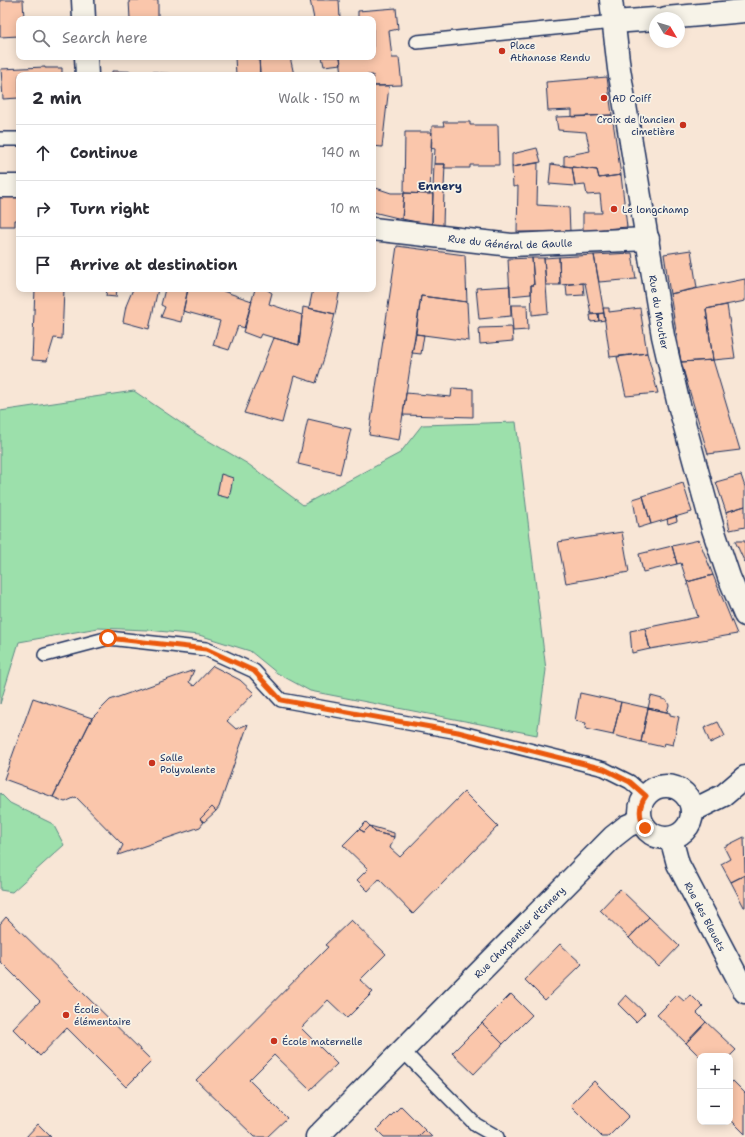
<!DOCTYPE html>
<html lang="en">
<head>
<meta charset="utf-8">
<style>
  :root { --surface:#fff; --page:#f7f7f7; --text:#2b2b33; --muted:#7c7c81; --line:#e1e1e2 }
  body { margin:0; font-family:"Shantell Sans",sans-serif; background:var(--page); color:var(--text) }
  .controls { position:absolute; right:12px; bottom:12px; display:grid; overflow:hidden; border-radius:8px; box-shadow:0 2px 10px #0003 }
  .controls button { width:36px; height:36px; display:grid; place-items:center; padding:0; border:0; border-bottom:1px solid var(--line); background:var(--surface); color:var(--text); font:20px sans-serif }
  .compass { position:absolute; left:649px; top:12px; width:36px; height:36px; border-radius:50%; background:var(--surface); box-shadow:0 2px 10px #0003; rotate:128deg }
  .stop { position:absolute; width:12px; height:12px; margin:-9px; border:3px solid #ea580c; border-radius:50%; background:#fff }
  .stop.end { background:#ea580c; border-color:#fff; box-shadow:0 1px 4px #0008 }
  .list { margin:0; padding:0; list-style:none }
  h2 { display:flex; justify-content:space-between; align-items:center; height:52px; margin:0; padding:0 16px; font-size:17px }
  h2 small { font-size:13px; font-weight:400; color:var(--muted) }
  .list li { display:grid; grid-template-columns:26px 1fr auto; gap:12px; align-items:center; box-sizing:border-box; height:56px; padding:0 16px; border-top:1px solid var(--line) }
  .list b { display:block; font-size:15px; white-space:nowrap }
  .list em { font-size:13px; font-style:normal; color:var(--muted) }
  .icon { flex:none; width:22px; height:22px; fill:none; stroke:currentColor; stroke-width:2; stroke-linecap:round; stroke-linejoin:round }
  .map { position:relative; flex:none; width:745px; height:1137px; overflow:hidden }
  .search { position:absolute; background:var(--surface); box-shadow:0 2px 10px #0003; left:16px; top:16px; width:360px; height:44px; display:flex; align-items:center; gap:10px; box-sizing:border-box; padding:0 14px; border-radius:8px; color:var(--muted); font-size:15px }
  .panel { position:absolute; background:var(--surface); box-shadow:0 2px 10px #0003; left:16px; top:72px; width:360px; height:220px; border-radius:8px }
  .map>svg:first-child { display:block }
</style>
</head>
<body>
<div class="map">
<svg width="745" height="1137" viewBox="0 0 745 1137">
  <rect width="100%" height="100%" fill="#f8e6d6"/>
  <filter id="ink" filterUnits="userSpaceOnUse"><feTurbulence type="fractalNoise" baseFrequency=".025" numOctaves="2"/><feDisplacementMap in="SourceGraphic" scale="8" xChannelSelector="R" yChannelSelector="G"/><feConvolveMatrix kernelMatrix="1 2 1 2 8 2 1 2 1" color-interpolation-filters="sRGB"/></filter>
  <g filter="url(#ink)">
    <!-- green -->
    <path fill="#9ce0ab" stroke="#5c8884" d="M134,391L197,434L248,464L303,505L400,453L422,425L516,422L546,670L537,735L310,691L277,673L250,651L199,635L147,630L98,628L19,642L0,704V411Z
      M0,793L10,803L53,824L64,845L12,892L0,890Z"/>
    <!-- building -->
    <path fill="#fac6ab" stroke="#1b2f5e" d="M0,0H23L24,19H19V36L0,37Z
      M129,0H158V19H130Z
      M310,0H339L340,19H314Z
      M396,8L398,29L389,31L392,58H399L402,85L373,86V75H342L340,57H373V19H358V11Z
      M235,57H259L260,75H236Z
      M259,57H290L294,75H260Z
      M322,57H340L341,64L324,66Z
      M45,67V68H62V75H19V98L3,99L1,69Z
      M112,71L157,72V75H112Z
      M160,73L205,75H160Z
      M607,77L612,115L572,117V110L548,111L546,82Z
      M373,86H389L382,147L373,146Z
      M612,115L621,175L599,178L597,170L564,166V156L590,151L586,132L558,130L556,117Z
      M443,122H470V125H498L499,165H470V168H444L445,164H434L435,149L431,148L432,126H444Z
      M405,132H432L430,194L404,193Z
      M537,148L541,162L512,167V154Z
      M538,163L537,205L569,207L570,232H517L518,186L513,187L512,167Z
      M434,164H445L444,188H433Z
      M551,164L572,167L575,186L549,184Z
      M572,167L597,170L599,178L621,175L627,227L583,231V213H602L600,194L587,195L585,185L575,186Z
      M373,187L391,193H404L402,219L373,212Z
      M433,188H444L443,226L432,225Z
      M404,193L433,194L432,225L402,219Z
      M0,197H19V220H15V226H0Z
      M397,246L465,255L467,302L421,296L399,440L369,435Z
      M691,250L697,288L670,294L664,254Z
      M632,253L636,279L599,282L594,255Z
      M594,255L604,313L591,314L585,283L560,285L559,257Z
      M559,257L560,285H546L544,258Z
      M532,258L534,285H531V294L510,296L508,259Z
      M532,258H544L548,313L532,315L531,285H534Z
      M745,279V301L706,309L713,360L681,362L670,294Z
      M583,283L584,295L567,296L566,284Z
      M510,286L511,316L479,319L476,288Z
      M35,289H64L62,339L54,338L47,361L32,360Z
      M107,289H117L116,297L106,296Z
      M133,289H158L149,329L123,322L126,306Z
      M165,289H188L181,322L161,317L165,307L161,305Z
      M188,289H217L252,301L245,328L238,326L229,350L213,345L220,321L183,311Z
      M255,289H266L272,293L269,304L302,315L299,345L261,334L259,338L243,332Z
      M313,289H340L335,314L309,308Z
      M421,296L467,302L469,341L416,334Z
      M511,305H527L528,330L513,331Z
      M727,305L735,358L713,360L706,309Z
      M303,307L335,314L325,355L316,383L294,376L282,423L244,413L274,338L299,345Z
      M603,308H609V312L640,308L647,353L610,357Z
      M604,313L605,320L599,321L598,314Z
      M598,314L599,321L591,322L590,315Z
      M512,327L513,341L480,344L479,328Z
      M416,334L424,335L421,354L412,353Z
      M647,353L658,393L626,396L617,357Z
      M713,360L740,450L708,454L681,362Z
      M452,388L473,389V417L403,415L406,393L451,397Z
      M308,419L351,429L340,474L298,464Z
      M221,474L233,478L229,498L217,495Z
      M741,475L745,487V506L726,512L716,482Z
      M683,483L692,512L651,524L643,496Z
      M643,496L651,524L638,528L633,499Z
      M745,506V527L730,530L726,512Z
      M676,516L677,521L668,524L667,519Z
      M622,532L629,572L566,583L558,542Z
      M699,540L713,575L687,582L681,563L677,564L672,546Z
      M735,541H745V563Z
      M672,546L677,564L643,572L639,554Z
      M713,575L737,634L650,649L645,628L698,617L687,582Z
      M645,628L650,649L632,653L630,631Z
      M213,666L240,680L254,693L227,721L236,729L248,724L219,807L216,811L212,807L200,819L204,822L200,827L118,855L123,845L76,797L65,802L53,797L92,718L110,700L194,670L189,682L194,686Z
      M580,693L621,702L613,735L585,729L586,723L575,721Z
      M651,696L666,700L669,705L667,712L648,708Z
      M33,698L92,718L53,797L4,779Z
      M621,702L648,708L641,742L613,735Z
      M648,708L670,713V715L679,717L673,745L664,743L663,747L641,742Z
      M718,722L725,736L710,743L704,728Z
      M464,792L498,826L413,914L379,879L368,891L357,880L368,869L343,845L359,829L364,832L370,826L375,832L394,837L390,848L400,857Z
      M212,807L216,811L204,822L200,819Z
      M366,822L370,826L364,832L359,829Z
      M370,826L394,833V837L375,832Z
      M744,837L745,875L731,882L721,864L730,859L724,847Z
      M745,875V907H744L731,882Z
      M620,889L649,917L629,938L600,910Z
      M6,917L152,1061L126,1087L67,1028L40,1056L13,1029L40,1001L0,961V924Z
      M649,917L679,946L659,967L629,938Z
      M351,920L386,954L360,980L373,992L347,1018L328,1000L301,1028L337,1064L310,1090L274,1055L249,1080L287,1118L267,1137H255L196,1080L328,947L325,945Z
      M560,944L582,964L545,1000L525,980Z
      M511,994L532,1015L503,1044L482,1023Z
      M626,995L645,1013L636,1022L618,1004Z
      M677,995L684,1001L691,995L703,1007L697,1013L706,1022L686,1043L657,1015Z
      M706,1022L736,1050L730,1056L700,1057L686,1043Z
      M482,1023L503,1044L474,1074L452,1053Z
      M594,1081L629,1116L608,1137H602L570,1105Z
      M733,1081L745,1093V1134L730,1119V1084Z
      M401,1106L425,1130L418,1137H384L377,1130Z
      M38,1124L51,1137H26Z
      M425,1130L432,1137H418Z"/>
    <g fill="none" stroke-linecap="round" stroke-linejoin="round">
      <defs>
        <path id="service" d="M417,42L614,22
          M0,139H19
          M45,655L109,638L206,649L254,671L281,700L458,732L604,769L630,782L646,796
          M402,1050L476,1125L497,1137"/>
        <g id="minor">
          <path d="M83,0L84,19"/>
          <path id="s1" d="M611,0L619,69L663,336L678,401L713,529L729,577L745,615"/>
          <path d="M666,18L745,11"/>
          <path d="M614,22L655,19"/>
          <path d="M86,57L87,75"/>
          <path d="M0,186H19"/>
          <path id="s2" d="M373,229L511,245L648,239"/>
          <circle cx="666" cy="812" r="26"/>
          <path d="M692,811L724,795L745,777"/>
          <path id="s3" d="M671,838L678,864L745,992"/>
          <path id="s4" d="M317,1137L613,837L627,826L641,820"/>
        </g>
      </defs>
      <!-- service casing -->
      <use href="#service" stroke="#1b2f5e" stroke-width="16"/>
      <!-- minor casing -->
      <use href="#minor" stroke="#1b2f5e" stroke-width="25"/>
      <!-- service -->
      <use href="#service" stroke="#f7f3e8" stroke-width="13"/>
      <!-- minor -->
      <use href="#minor" stroke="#f7f3e8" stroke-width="22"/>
    </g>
  </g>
  <g fill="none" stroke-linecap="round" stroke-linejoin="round" filter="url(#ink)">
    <!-- route -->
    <path stroke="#ea580c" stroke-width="5" d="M108,638L206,649L254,671L281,700L458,732L604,769L630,782L646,796C638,806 639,817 645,828"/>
  </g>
  <!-- markers -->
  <g fill="#c8321e" stroke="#f7f3e8" stroke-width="1.5">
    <circle cx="502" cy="51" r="4"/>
    <circle cx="604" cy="98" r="4"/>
    <circle cx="683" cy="125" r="4"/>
    <circle cx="614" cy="209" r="4"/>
    <circle cx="152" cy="763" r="4"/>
    <circle cx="66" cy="1015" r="4"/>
    <circle cx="274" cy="1041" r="4"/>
  </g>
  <g text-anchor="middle" stroke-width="3.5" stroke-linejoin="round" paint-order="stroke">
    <!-- poi labels -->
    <g font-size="10" fill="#1b2f5e" stroke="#f7f3e8" text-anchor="start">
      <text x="510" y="49">Place<tspan x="510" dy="12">Athanase Rendu</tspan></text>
      <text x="612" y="102">AD Coiff</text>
      <text x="675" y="123" text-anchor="end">Croix de l'ancien<tspan x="675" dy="12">cimetière</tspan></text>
      <text x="622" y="213">Le longchamp</text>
      <text x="160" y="761">Salle<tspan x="160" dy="12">Polyvalente</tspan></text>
      <text x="74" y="1013">École<tspan x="74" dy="12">élémentaire</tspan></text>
      <text x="282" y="1045">École maternelle</text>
    </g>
    <!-- street labels -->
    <g font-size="10" fill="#1b2f5e" stroke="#f7f3e8">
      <text dy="4" stroke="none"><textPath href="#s2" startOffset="138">Rue du Général de Gaulle</textPath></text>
      <text dy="4" stroke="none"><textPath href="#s1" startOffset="316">Rue du Moutier</textPath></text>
      <text dy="4" stroke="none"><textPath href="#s3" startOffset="86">Rue des Bleuets</textPath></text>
      <text dy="4" stroke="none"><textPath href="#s4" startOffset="288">Rue Charpentier d'Ennery</textPath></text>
    </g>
    <!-- quarter labels -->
    <g font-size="12" font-weight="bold" fill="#1b2f5e" stroke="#f7f3e8">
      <text x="440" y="190">Ennery</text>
    </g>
  </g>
</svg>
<div class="controls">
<button>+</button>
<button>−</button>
</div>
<svg class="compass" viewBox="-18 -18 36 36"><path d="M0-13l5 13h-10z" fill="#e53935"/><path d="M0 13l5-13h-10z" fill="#7c7c81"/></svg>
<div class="stop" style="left:108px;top:638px"></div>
<div class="stop end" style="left:645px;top:828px"></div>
<div class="search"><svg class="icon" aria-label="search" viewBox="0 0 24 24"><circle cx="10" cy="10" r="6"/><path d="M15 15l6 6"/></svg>Search here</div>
<section class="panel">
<h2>2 min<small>Walk · 150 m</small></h2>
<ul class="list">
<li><svg class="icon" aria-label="ahead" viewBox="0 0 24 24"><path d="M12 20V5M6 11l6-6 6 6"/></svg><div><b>Continue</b></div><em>140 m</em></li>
<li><svg class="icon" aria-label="right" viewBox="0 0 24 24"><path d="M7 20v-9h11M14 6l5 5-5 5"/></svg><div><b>Turn right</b></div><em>10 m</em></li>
<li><svg class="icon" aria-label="arrive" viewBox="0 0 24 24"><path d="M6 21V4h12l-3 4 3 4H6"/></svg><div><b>Arrive at destination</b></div></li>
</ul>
</section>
</div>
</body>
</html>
